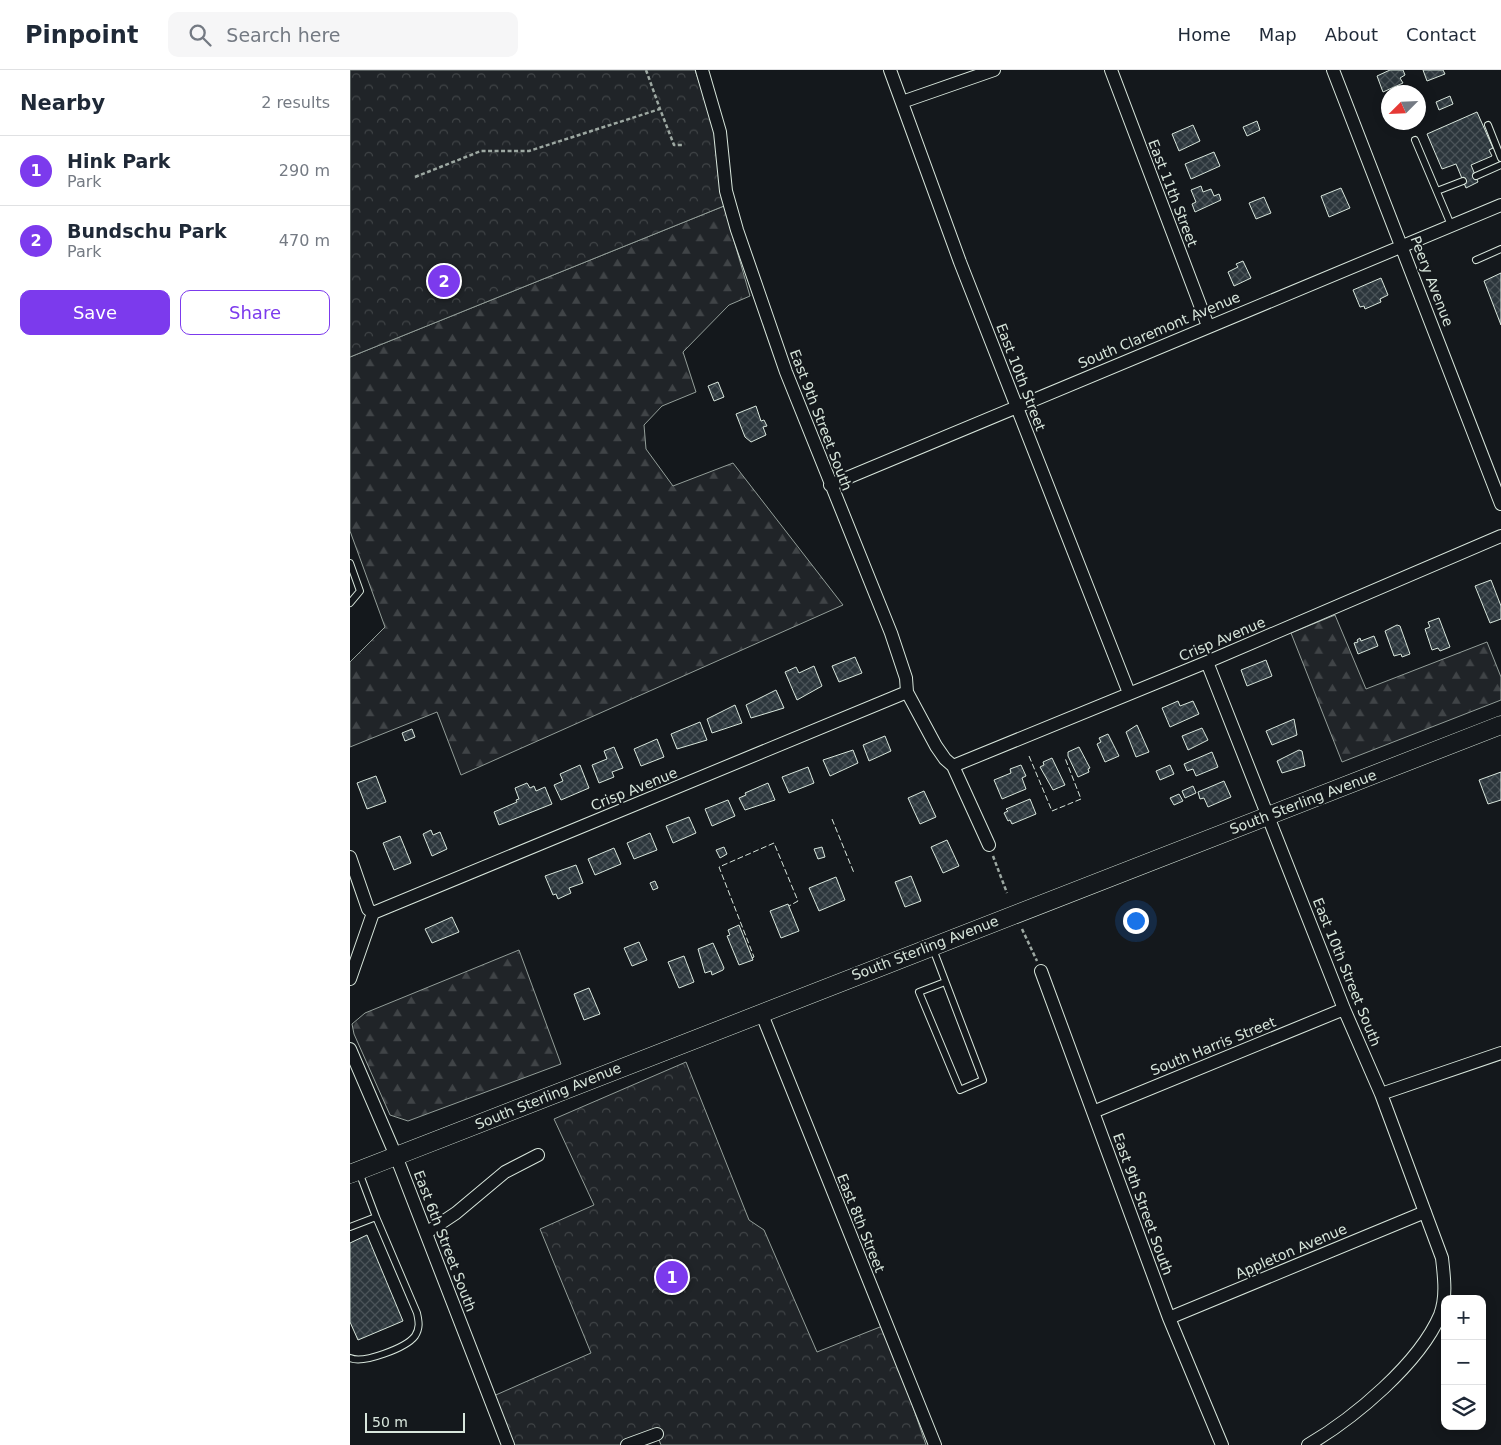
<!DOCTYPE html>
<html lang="en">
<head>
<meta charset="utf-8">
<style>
  :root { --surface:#fff; --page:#f6f6f7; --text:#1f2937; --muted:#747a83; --line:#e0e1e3; --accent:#7c3aed }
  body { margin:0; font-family:"DejaVu Sans",sans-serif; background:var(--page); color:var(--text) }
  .controls { position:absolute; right:15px; bottom:15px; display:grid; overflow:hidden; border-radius:10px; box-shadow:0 2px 12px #0003 }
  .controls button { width:45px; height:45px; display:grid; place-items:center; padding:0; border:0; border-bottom:1px solid var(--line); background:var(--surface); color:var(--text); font:25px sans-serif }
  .compass { position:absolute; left:1031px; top:15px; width:45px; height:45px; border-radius:50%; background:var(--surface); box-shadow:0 2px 12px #0003; rotate:246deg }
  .scale { position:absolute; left:15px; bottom:12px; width:100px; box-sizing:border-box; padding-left:5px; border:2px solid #d8e6dc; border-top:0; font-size:14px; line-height:18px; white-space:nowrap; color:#d8e6dc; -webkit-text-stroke:4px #14181c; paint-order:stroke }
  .you { position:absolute; left:785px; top:850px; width:18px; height:18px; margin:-12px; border:4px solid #fff; border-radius:50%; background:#1a73e8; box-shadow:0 0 0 8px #1a73e833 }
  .badge { display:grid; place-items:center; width:32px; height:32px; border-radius:50%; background:var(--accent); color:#fff; font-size:16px; font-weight:700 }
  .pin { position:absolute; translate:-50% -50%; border:2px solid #fff; box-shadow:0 1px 5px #0006 }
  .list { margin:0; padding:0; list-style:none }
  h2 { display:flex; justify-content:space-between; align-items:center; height:65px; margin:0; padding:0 20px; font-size:21px }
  h2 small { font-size:16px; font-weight:400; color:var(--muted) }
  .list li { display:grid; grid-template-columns:32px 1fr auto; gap:15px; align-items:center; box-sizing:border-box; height:70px; padding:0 20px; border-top:1px solid var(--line) }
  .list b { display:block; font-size:19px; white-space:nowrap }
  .list p { margin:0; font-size:16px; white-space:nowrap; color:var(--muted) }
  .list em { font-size:16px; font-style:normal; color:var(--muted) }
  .actions { display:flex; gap:10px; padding:15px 20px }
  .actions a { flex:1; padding:11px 0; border:1px solid var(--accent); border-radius:10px; text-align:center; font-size:18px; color:var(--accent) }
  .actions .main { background:var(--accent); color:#fff }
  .icon { flex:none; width:28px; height:28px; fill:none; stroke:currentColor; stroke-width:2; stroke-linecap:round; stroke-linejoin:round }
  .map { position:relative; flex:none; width:1151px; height:1375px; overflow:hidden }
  header { display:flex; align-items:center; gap:30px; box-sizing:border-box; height:70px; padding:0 25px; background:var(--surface); border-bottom:1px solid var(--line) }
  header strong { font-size:24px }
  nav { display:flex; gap:28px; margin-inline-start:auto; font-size:18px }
  .search { width:350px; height:45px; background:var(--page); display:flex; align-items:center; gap:12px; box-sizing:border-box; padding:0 18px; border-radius:10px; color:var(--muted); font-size:19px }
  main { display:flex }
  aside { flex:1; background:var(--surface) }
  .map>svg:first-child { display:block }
</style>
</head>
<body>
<header>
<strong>Pinpoint</strong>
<div class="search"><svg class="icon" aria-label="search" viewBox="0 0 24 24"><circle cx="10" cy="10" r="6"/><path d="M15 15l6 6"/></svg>Search here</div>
<nav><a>Home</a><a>Map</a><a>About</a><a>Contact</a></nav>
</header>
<main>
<aside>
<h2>Nearby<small>2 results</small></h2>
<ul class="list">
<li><span class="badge">1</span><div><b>Hink Park</b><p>Park</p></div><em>290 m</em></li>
<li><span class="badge">2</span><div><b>Bundschu Park</b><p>Park</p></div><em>470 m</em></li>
</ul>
<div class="actions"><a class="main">Save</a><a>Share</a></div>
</aside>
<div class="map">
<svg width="1151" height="1375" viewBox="0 0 1151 1375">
  <defs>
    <pattern id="forest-firs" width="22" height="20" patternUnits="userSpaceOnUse" patternTransform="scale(1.25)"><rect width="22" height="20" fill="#202428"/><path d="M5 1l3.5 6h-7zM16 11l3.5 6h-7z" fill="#404447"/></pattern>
    <pattern id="park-crowns" width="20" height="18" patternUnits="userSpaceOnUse" patternTransform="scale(1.25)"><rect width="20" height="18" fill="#202428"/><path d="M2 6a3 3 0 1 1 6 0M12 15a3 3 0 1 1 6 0" fill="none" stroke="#404447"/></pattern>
    <pattern id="building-cross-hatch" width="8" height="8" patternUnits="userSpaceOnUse" patternTransform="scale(1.25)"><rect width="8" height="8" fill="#2c363c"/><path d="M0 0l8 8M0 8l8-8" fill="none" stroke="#4a5358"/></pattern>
  </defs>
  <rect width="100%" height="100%" fill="#14181c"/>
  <!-- forest -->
  <path fill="url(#forest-firs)" stroke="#939e99" d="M374,136L400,226L379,235L333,282L346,322L312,336L294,355L296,379L323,416L383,393L493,535L111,705L87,642L0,677V592L35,557L0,461V287Z
    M985,545L1016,619L1137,572L1151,607V630L992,692L941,563Z
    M169,880L211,994L58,1051L40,1045L4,964L2,954L15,943Z"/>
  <!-- park -->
  <path fill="url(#park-crowns)" stroke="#939e99" d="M0,0H345L367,65L374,136L0,287Z
    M336,992L399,1150L414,1160L467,1282L535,1255L576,1375H311L307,1364L277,1375H158L139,1328L241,1283L190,1159L244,1135L204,1049Z"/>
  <!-- building -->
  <path fill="url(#building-cross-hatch)" stroke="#d8e6dc" d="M1040,0H1053L1055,5L1050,8L1053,13L1033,22L1027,6Z
    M1073,0H1093L1095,4L1077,11Z
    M1069,26L1074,38L1068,41V27Z
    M1100,26L1103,34L1089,40L1086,32Z
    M1127,42L1143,78L1139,80L1142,86L1121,95L1128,112L1116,118L1106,94L1092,99L1077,64Z
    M907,51L910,60L897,66L893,57Z
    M843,55L850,71L829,81L822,64Z
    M864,82L870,96L841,109L835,94Z
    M851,116L853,122L861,119L864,126L869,124L871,130L845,142L842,134L846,132L841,120Z
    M991,118L1000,138L979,147L971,126Z
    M914,127L921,143L906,149L899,133Z
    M893,191L901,208L884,216L878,202L888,197L886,194Z
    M1151,203V255L1134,211Z
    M1031,208L1038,225L1030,229L1031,232L1015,239L1014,236L1010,237L1003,220Z
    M368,312L374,327L364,331L358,316Z
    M406,336L411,351L414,350L417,356L413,357L416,365L401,372L395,367L386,344Z
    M1141,510L1151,536V549L1140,553L1125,516Z
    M1089,548L1100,577L1090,581L1088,578L1082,580L1075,559L1080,557L1078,552Z
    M1047,555L1050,556L1060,584L1052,587L1051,584L1044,586L1035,561Z
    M1024,566L1028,576L1008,584L1004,573L1008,572L1007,570L1010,568L1011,571Z
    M505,587L512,603L489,612L482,596Z
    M916,590L922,606L897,616L891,600Z
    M464,596L472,616L447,630L435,602L446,597L449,603Z
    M426,620L434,638L401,648L396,635Z
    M828,631L830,636L843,631L849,644L820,657L812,638Z
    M385,635L392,653L362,663L357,649Z
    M944,649L947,665L922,675L916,661Z
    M350,652L357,670L327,679L321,664Z
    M787,655L799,682L786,687L776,662Z
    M852,658L858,670L838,680L832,666Z
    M62,659L65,667L55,671L52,663Z
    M758,664L769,686L755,692L747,674L751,672L749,668Z
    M535,666L541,681L519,691L513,675Z
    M307,669L314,687L291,696L284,679Z
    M264,677L273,698L262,702L264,707L249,713L242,695L257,689L254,681Z
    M729,677L740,698L738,699L739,702L728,707L718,686V682Z
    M503,680L508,693L480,706L473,690Z
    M949,680L952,681L955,696L932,703L927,691Z
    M862,682L868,697L846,706L843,699L837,701L834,694Z
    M702,688L715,715L703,720L690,697L694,695L693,692Z
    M230,695L239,718L211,730L204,715L213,711L210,704Z
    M671,695L676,706L672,708L676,719L652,729L644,710L661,703L660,699Z
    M820,695L824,704L810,710L806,701Z
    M458,697L464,713L439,723L432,707Z
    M1151,702V730L1138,734L1129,710Z
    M26,706L36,732L17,739L7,713Z
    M874,711L881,727L858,737L854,728L850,729L848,722Z
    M177,713L180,718L184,716L186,721L195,717L202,734L149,755L144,742L167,732L166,730L169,729L165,718Z
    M418,713L425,730L395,740L389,728L396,725L395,723Z
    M843,716L846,723L835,728L832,721Z
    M574,721L586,747L570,754L558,728Z
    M829,724L833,731L824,735L820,728Z
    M680,729L686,744L662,754L660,750L658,751L654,743L658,741L656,739Z
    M378,730L385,746L362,756L355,739Z
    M339,747L346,763L323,773L316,756Z
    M81,760L83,765L90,762L97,779L82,786L73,764Z
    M300,763L307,780L284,789L277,773Z
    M50,766L61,793L44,800L33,773Z
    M597,770L609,796L593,803L581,777Z
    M374,777L377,784L370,788L366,780Z
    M472,777L475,787L468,789L464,779Z
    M264,778L271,794L245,805L238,789Z
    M226,795L233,813L219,818L221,823L208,829L206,824L203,825L195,806Z
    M561,806L571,831L555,837L545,812Z
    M486,807L495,830L469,841L459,818Z
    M305,811L308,818L303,820L300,813Z
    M438,834L449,861L431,868L420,841Z
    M102,847L109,862L82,873L75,859Z
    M389,855L403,890L389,895L377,866L380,865L378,860Z
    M289,872L297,890L282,896L274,878Z
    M363,873L374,898L373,900L362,905L361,901L355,903L348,879Z
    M334,886L344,912L329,918L318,892Z
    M239,918L250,944L234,950L224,924Z
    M17,1165L53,1251L8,1270L0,1252V1173Z"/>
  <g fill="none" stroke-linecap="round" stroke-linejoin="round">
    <defs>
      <path id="lane" d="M1138,55L1151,88
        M1065,70L1101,155
        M1126,106L1151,95
        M1087,121L1113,111
        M1126,190L1151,179
        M0,493L10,521L0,533
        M583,879L633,1010L610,1020L569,922L595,912
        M0,1157L26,1147L9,1102
        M0,1288C13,1294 56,1278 65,1266C70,1258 69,1252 67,1243L26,1147"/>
      <path id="street" d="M352,0L370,62L376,121L387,160L436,302L541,563L556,608L557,622L586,676L595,689L603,696L639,775
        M540,0L610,192L779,623
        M761,0L858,256
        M983,0L1151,434
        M552,32L644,0
        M480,415L1151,135
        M857,592L994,939L1031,1024L1092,1188C1094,1206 1097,1227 1090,1245C1069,1294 1004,1348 958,1375
        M603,696L857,592L1151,466
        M0,787L18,839L23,843L0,909
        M23,843L557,622
        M691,901L819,1248L872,1375
        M411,942L585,1375
        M0,979L46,1086L158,1375
        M1031,1024L1151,983
        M743,1042L994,939
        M76,1163L106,1143L155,1102L188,1085
        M819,1248L1075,1142
        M277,1375L307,1364"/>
      <path id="secondary" d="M0,1104L1151,655"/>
    </defs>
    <!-- lane casing -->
    <use href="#lane" stroke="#d8e6dc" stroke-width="8"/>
    <!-- street casing -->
    <use href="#street" stroke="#d8e6dc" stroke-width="14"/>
    <!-- secondary casing -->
    <use href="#secondary" stroke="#d8e6dc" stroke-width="19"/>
    <!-- path -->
    <path stroke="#9da8a2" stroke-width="2.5" stroke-dasharray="4 2.5" stroke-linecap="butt" d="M296,0L310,39
      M65,107L131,81H179L310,39L324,75H332
      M643,786L657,823
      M672,859L687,891"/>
    <!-- lane -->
    <use href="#lane" stroke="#14181c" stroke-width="6"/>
    <!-- street -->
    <use href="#street" stroke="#14181c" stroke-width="12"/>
    <!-- secondary -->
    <use href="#secondary" stroke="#14181c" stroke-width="18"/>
    <!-- fence -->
    <path stroke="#d8e6dc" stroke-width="1" stroke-dasharray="6 2.5" stroke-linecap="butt" d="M679,686L702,741L731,729L715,688
      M482,749L504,803
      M402,888L404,887L369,797L424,773L448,831L439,836"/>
  </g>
  <g text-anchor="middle" stroke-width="4" stroke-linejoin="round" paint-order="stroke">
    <!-- street labels -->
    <g font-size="14" fill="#d8e6dc" stroke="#14181c">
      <text transform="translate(823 123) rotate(69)" y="5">East 11th Street</text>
      <text transform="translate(1082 211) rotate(69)" y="5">Peery Avenue</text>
      <text transform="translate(809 260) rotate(-23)" y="5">South Claremont Avenue</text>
      <text transform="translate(671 307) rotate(69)" y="5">East 10th Street</text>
      <text transform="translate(471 350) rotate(69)" y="5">East 9th Street South</text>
      <text transform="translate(872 569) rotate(-23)" y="5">Crisp Avenue</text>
      <text transform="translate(284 719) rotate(-22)" y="5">Crisp Avenue</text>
      <text transform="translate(953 732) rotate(-21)" y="5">South Sterling Avenue</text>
      <text transform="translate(575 878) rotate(-21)" y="5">South Sterling Avenue</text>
      <text transform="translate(997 902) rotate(68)" y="5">East 10th Street South</text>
      <text transform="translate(863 976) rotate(-22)" y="5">South Harris Street</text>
      <text transform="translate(198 1026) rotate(-22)" y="5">South Sterling Avenue</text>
      <text transform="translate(793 1134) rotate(70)" y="5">East 9th Street South</text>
      <text transform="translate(511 1153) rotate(68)" y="5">East 8th Street</text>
      <text transform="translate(95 1171) rotate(69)" y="5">East 6th Street South</text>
      <text transform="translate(941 1181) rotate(-23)" y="5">Appleton Avenue</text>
    </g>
  </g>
</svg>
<div class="controls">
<button>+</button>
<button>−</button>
<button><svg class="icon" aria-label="layers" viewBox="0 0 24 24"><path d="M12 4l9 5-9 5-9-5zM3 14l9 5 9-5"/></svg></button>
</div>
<svg class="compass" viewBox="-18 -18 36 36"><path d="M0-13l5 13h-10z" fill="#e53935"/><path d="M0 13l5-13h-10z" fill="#747a83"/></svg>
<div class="scale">50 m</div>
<div class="you"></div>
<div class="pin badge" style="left:322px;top:1207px">1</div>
<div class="pin badge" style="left:94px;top:211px">2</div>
</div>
</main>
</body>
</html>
